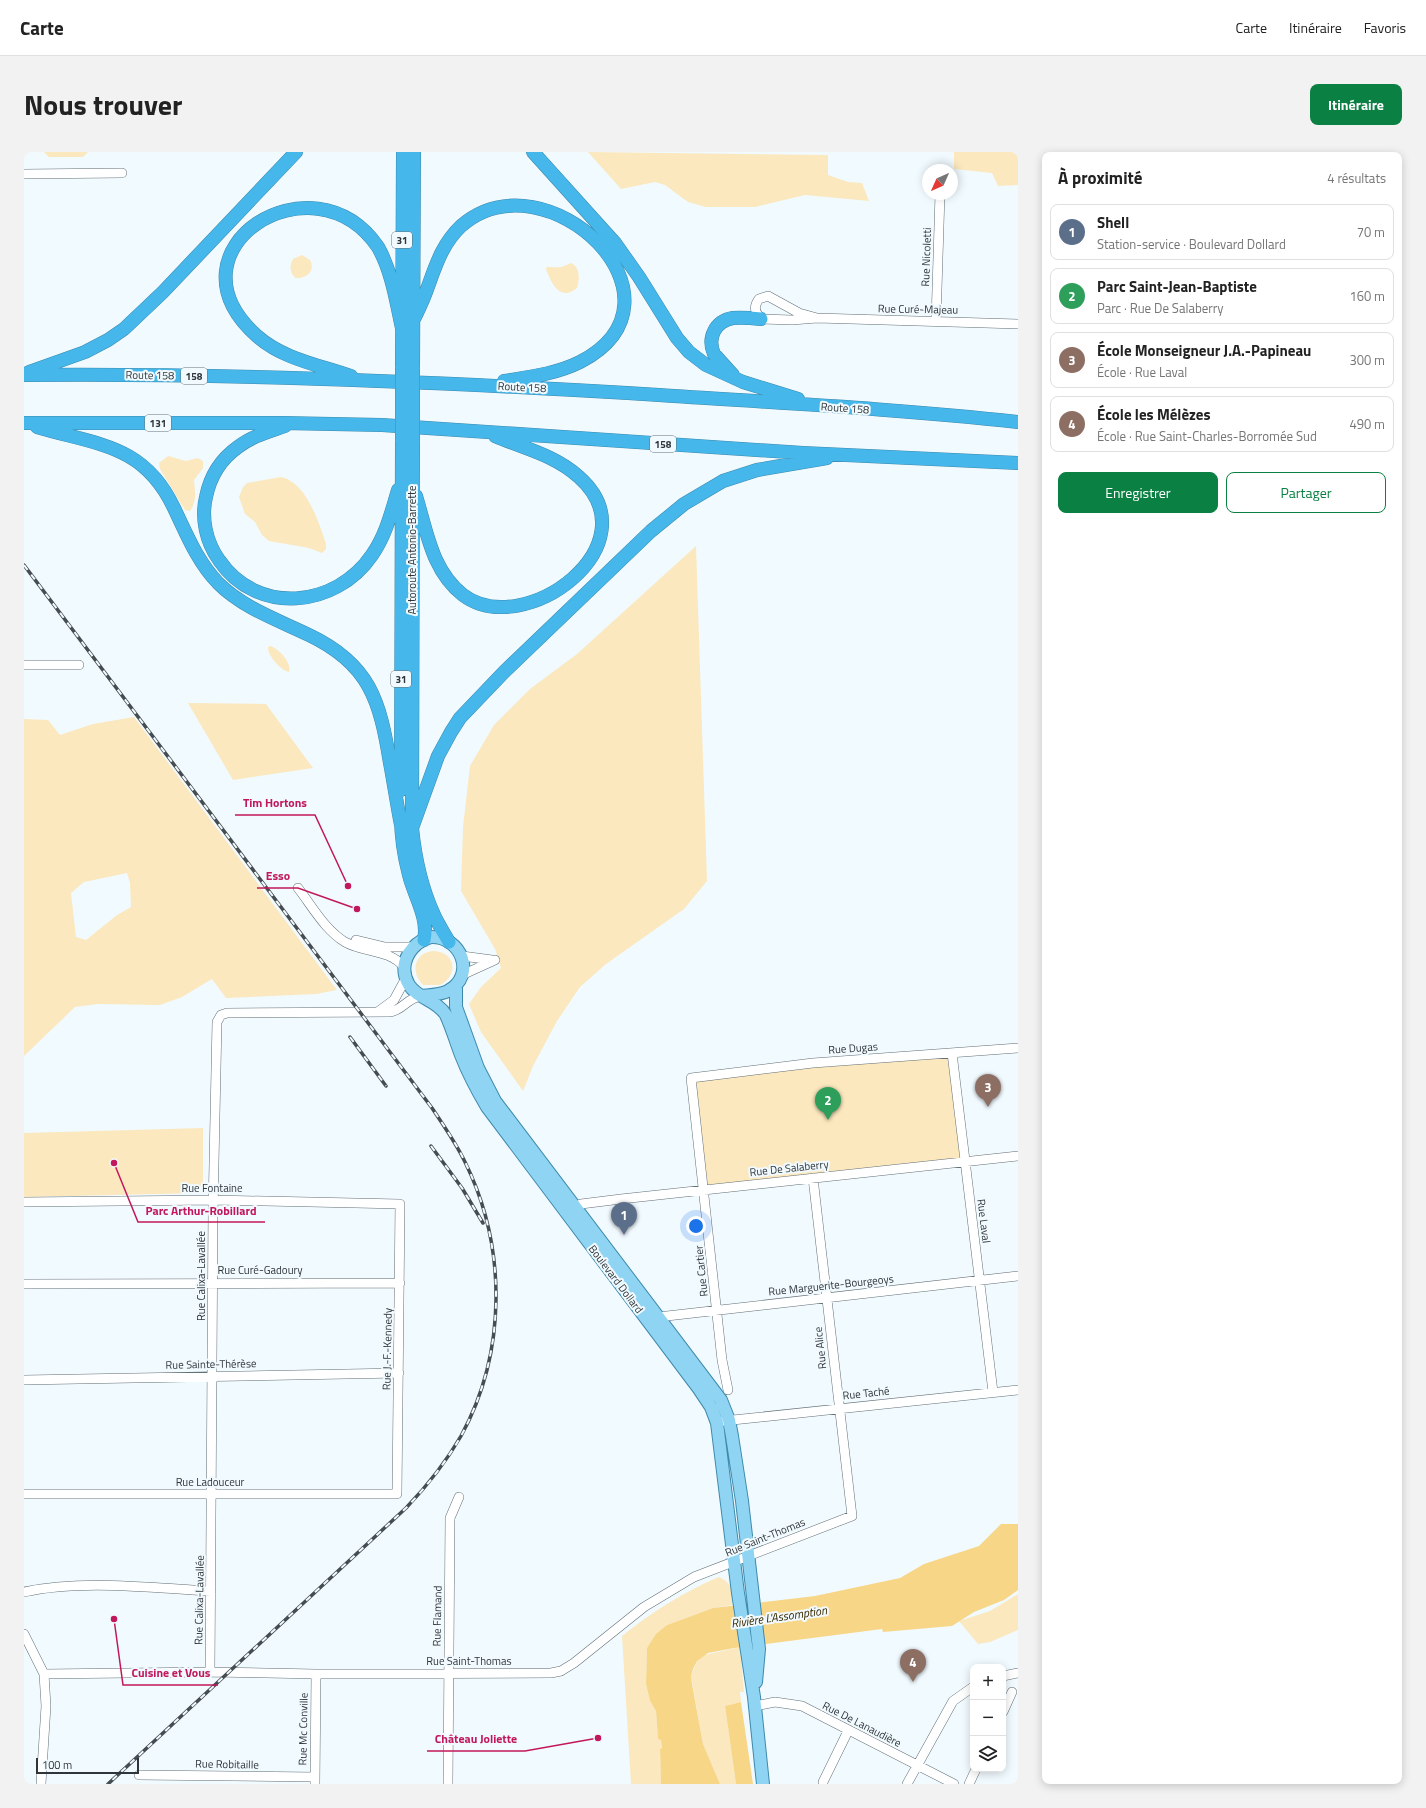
<!DOCTYPE html>
<html lang="fr">
<head>
<meta charset="utf-8">
<style>
  :root { --surface:#fff; --page:#f2f2f2; --text:#222; --muted:#767676; --line:#e0e0e0; --accent:#0b8043 }
  body { margin:0; font-family:"Titillium Web",sans-serif; background:var(--page); color:var(--text) }
  .controls { position:absolute; right:12px; bottom:12px; display:grid; overflow:hidden; border-radius:8px; box-shadow:0 2px 10px #0003 }
  .controls button { width:36px; height:36px; display:grid; place-items:center; padding:0; border:0; border-bottom:1px solid var(--line); background:var(--surface); color:var(--text); font:20px sans-serif }
  .compass { position:absolute; left:898px; top:12px; width:36px; height:36px; border-radius:50%; background:var(--surface); box-shadow:0 2px 10px #0003; rotate:225deg }
  .scale { position:absolute; left:12px; bottom:10px; width:103px; box-sizing:border-box; padding-left:4px; border:2px solid #2f3538; border-top:0; font-size:11px; line-height:14px; white-space:nowrap; color:#2f3538; -webkit-text-stroke:3px #f1faff; paint-order:stroke }
  .you { position:absolute; left:672px; top:1074px; width:14px; height:14px; margin:-10px; border:3px solid #fff; border-radius:50%; background:#1a73e8; box-shadow:0 0 0 6px #1a73e833 }
  .badge { display:grid; place-items:center; width:26px; height:26px; border-radius:50%; background:var(--accent); color:#fff; font-size:13px; font-weight:700 }
  .pin { position:absolute; translate:-50% -33px; filter:drop-shadow(0 1px 2px #0008) }
  .pin::after { content:''; position:absolute; top:21px; width:14px; height:12px; background:inherit; clip-path:polygon(0 0,100% 0,50% 100%) }
  .list { margin:0; padding:0; list-style:none }
  h2 { display:flex; justify-content:space-between; align-items:center; height:52px; margin:0; padding:0 16px; font-size:17px }
  h2 small { font-size:13px; font-weight:400; color:var(--muted) }
  .list li { display:grid; grid-template-columns:26px 1fr auto; gap:12px; align-items:center; box-sizing:border-box; height:56px; margin:0 8px 8px; padding:0 8px; border:1px solid var(--line); border-radius:8px }
  .list b { display:block; font-size:15px; white-space:nowrap }
  .list p { margin:0; font-size:13px; white-space:nowrap; color:var(--muted) }
  .list em { font-size:13px; font-style:normal; color:var(--muted) }
  .actions { display:flex; gap:8px; padding:12px 16px }
  .actions a { flex:1; padding:9px 0; border:1px solid var(--accent); border-radius:8px; text-align:center; font-size:14px; color:var(--accent) }
  .actions .main { background:var(--accent); color:#fff }
  .icon { flex:none; width:22px; height:22px; fill:none; stroke:currentColor; stroke-width:2; stroke-linecap:round; stroke-linejoin:round }
  .map { position:relative; flex:none; width:994px; height:1632px; overflow:hidden; border-radius:8px }
  header { display:flex; align-items:center; gap:24px; box-sizing:border-box; height:56px; padding:0 20px; background:var(--surface); border-bottom:1px solid var(--line) }
  header strong { font-size:19px }
  nav { display:flex; gap:22px; margin-inline-start:auto; font-size:14px }
  .intro { display:flex; align-items:center; justify-content:space-between; box-sizing:border-box; height:96px; padding:0 24px }
  h1 { margin:0; font-size:28px }
  .button { padding:10px 18px; border-radius:8px; background:var(--accent); color:#fff; font-size:14px; font-weight:700 }
  main { display:flex; gap:24px; padding:0 24px }
  aside { flex:1; background:var(--surface); border-radius:8px; box-shadow:0 2px 10px #0003 }
  .map>svg:first-child { display:block }
</style>
</head>
<body>
<header>
<strong>Carte</strong>
<nav><a>Carte</a><a>Itinéraire</a><a>Favoris</a></nav>
</header>
<div class="intro"><h1>Nous trouver</h1><a class="button">Itinéraire</a></div>
<main>
<div class="map">
<svg width="994" height="1632" viewBox="0 0 994 1632">
  <rect width="100%" height="100%" fill="#f1faff"/>
  <!-- green -->
  <path fill="#fbe8be" fill-rule="evenodd" d="M20,0H64L59,5H25Z
    M564,0L804,3V23L824,30L838,31L845,49L781,43L731,55H682L664,50L641,33L631,30L597,37Z
    M930,0H994V33L974,34L968,21L930,17Z
    M278,103L286,108C292,119 282,127 271,126C266,120 265,114 269,107Z
    M547,111C556,115 556,127 553,136C536,150 527,131 522,117L523,115C536,115 534,117 547,111Z
    M144,304L162,309L174,306L179,309V316L170,328C171,339 173,350 166,359L161,358L136,317L135,311Z
    M257,325C282,330 295,370 302,392V397L298,401L285,396L245,389L238,383L231,370L221,362L215,345L219,335L223,331Z
    M672,394L683,729L660,757L582,812L556,835L533,869L509,914L499,939L457,880L445,852L457,835L477,816L471,797L437,739L439,675L446,614L470,573L506,537L553,502Z
    M247,494C256,498 268,511 265,520C257,519 243,503 244,495Z
    M164,551L242,552L289,616L209,628Z
    M110,565L313,838L292,842L202,846L188,827L158,845L136,853L74,852L51,855L0,904V567L24,568L36,583L69,572ZM103,721L106,731L107,755L93,763L62,788L52,785L47,741L60,730Z
    M408,799C431,799 436,822 416,833H399C387,821 389,802 408,799Z
    M928,901L941,1009L680,1038L667,926Z
    M179,976V1041L0,1045V981Z
    M695,1425C709,1431 709,1440 708,1453L689,1456L643,1473L623,1496L622,1532L626,1549L632,1559L634,1587H637L638,1596L636,1597L637,1632H607L598,1484C628,1460 659,1440 695,1425Z
    M994,1442V1478L966,1490L954,1492L935,1469L966,1459Z
    M716,1495L720,1540H716L717,1550L701,1554L712,1632H696L679,1592L667,1524L673,1509L680,1503Z"/>
  <!-- water -->
  <path fill="#f8d688" d="M977,1372H994V1438L980,1448L950,1460L928,1474L859,1480L858,1477L710,1496L684,1501L673,1509L669,1517L667,1524L668,1532L679,1592L696,1632H637L636,1597L638,1596L637,1588L634,1587L632,1559L626,1549L622,1532L623,1496L632,1482L643,1473L689,1456L791,1444L876,1426L900,1412L955,1394Z
    M717,1550L729,1632H712L701,1554Z"/>
  <g fill="none" stroke-linecap="round" stroke-linejoin="round">
    <defs>
      <path id="minor" d="M0,22L98,21
        M793,166L775,161L744,144L735,147C729,155 731,160 737,167L768,168L793,166L994,172
        M912,169L916,42
        M0,513H55
        M274,736C288,754 301,778 321,790C341,801 365,797 380,815
        M332,788L361,795H389
        M438,804L468,808
        M438,823L471,808
        M355,859L370,848L382,826
        M928,901L969,1240
        M0,1050L190,1048L376,1052L373,1342H0
        M546,1058L557,1052L597,1047L994,1004
        M0,1132L376,1131
        M630,1167L634,1165L994,1124
        M0,1228L375,1221
        M704,1238L698,1208L667,926L789,911L994,896
        M699,1269L994,1238
        M0,1440C57,1427 128,1436 187,1439
        M0,1482L20,1522L22,1554L17,1632
        M186,1520L189,1058L193,870L197,863L203,861L366,860C379,858 383,846 397,844
        M20,1522L186,1520L292,1522L527,1521L537,1519L550,1511L620,1455L670,1425L828,1364L789,1026
        M979,1524L994,1521
        M731,1554L751,1550L778,1554L930,1632
        M979,1560L988,1540
        M115,1623L291,1625
        M799,1630L824,1579
        M291,1632L292,1522
        M424,1632L426,1366L435,1345
        M883,1632L929,1549L949,1535
        M945,1632L952,1617"/>
      <path id="major" d="M432,833V855L454,916L471,949L697,1248L705,1268L708,1284L718,1349L735,1497L732,1530
        M397,844C406,843 416,843 424,839C453,823 437,784 407,785C401,786 397,789 393,792C381,802 376,818 385,833C394,847 413,848 422,863C428,876 432,890 437,903C444,921 453,938 463,955L675,1237L687,1255L693,1271L714,1441L730,1545L739,1632"/>
      <path id="highway" d="M509,0L591,91L615,125L653,186L665,200L682,213L719,230L774,247
        M388,171C393,161 398,151 402,140C411,116 417,93 437,74C522,0 677,147 556,210C532,222 505,225 480,229
        M378,216L379,0
        M389,217L390,0
        M5,220L61,200L84,188L100,177L139,140L272,0
        M0,223C212,221 424,230 635,243C755,251 875,257 994,270
        M709,223L690,202C683,186 691,169 709,166C718,165 728,166 737,167
        M327,224C295,213 259,207 233,184C136,98 289,0 354,95C368,120 372,149 378,176
        M0,271H259L358,273L779,301L994,311
        M261,274C244,280 228,284 214,295C197,307 186,325 182,345C177,366 182,390 195,408C233,464 312,456 348,403C362,383 367,361 374,338
        M13,275C73,293 120,292 150,356C163,383 173,409 194,431C219,456 254,468 285,483C346,512 356,549 366,611C370,632 373,653 377,673
        M389,289L388,676C391,706 397,735 410,763C414,772 420,781 425,790
        M392,344C403,380 408,419 439,443C500,489 631,393 555,325C531,303 499,296 471,284
        M377,638L378,288
        M377,665C377,685 380,704 385,723C390,744 405,766 400,788
        M388,676L414,604L427,580L436,566L480,520L627,379L660,352L699,329L733,318L803,306"/>
    </defs>
    <!-- minor casing -->
    <use href="#minor" stroke="#626f76" stroke-width="10"/>
    <!-- major casing -->
    <use href="#major" stroke="#3e8aac" stroke-width="14"/>
    <!-- highway casing -->
    <use href="#highway" stroke="#3e8aac" stroke-width="14"/>
    <!-- minor -->
    <use href="#minor" stroke="#fff" stroke-width="9"/>
    <!-- major -->
    <use href="#major" stroke="#90d4f3" stroke-width="12"/>
    <!-- highway -->
    <use href="#highway" stroke="#46b7eb" stroke-width="13"/>
    <defs>
      <path id="rail" d="M0,413L408,956C420,974 432,991 441,1010C483,1095 483,1200 437,1284C422,1310 403,1334 382,1356L84,1632
        M326,885L362,934
        M407,994L438,1036L459,1071"/>
    </defs>
    <!-- rail casing -->
    <use href="#rail" stroke="#464d50" stroke-width="3.5"/>
    <!-- rail -->
    <use href="#rail" stroke="#f1faff" stroke-width="2" stroke-dasharray="6" stroke-linecap="butt"/>
    <defs>
      <path id="highway-bridge" d="M378,216V288
        M389,217V289"/>
    </defs>
    <!-- highway-bridge casing -->
    <use href="#highway-bridge" stroke="#3e8aac" stroke-width="14" stroke-linecap="butt"/>
    <!-- highway-bridge -->
    <use href="#highway-bridge" stroke="#46b7eb" stroke-width="13"/>
  </g>
  <g text-anchor="middle" stroke-width="4" stroke-linejoin="round" paint-order="stroke">
    <!-- shield labels -->
    <g fill="#f1faff" stroke="#697074" stroke-width="1">
      <rect x="368" y="80" width="20" height="16" rx="3"/>
      <rect x="157" y="216" width="26" height="16" rx="3"/>
      <rect x="121" y="263" width="26" height="16" rx="3"/>
      <rect x="626" y="284" width="26" height="16" rx="3"/>
      <rect x="367" y="519" width="20" height="16" rx="3"/>
    </g>
    <g font-size="10" font-weight="bold" fill="#2f3538">
      <text x="378" y="92">31</text>
      <text x="170" y="228">158</text>
      <text x="134" y="275">131</text>
      <text x="639" y="296">158</text>
      <text x="377" y="531">31</text>
    </g>
    <!-- street labels -->
    <g font-size="11" fill="#2f3538" stroke="#f1faff">
      <text transform="translate(902 105) rotate(-88)" y="4">Rue Nicoletti</text>
      <text transform="translate(894 157) rotate(1)" y="4">Rue Curé-Majeau</text>
      <text transform="translate(126 223) rotate(1)" y="4">Route 158</text>
      <text transform="translate(498 235) rotate(3)" y="4">Route 158</text>
      <text transform="translate(821 256) rotate(4)" y="4">Route 158</text>
      <text transform="translate(388 398) rotate(-90)" y="4">Autoroute Antonio-Barrette</text>
      <text transform="translate(829 896) rotate(-4)" y="4">Rue Dugas</text>
      <text transform="translate(765 1016) rotate(-6)" y="4">Rue De Salaberry</text>
      <text x="188" y="1040">Rue Fontaine</text>
      <text transform="translate(960 1069) rotate(83)" y="4">Rue Laval</text>
      <text x="236" y="1122">Rue Curé-Gadoury</text>
      <text transform="translate(677 1119) rotate(-96)" y="4">Rue Cartier</text>
      <text transform="translate(177 1124) rotate(-90)" y="4">Rue Calixa-Lavallée</text>
      <text transform="translate(592 1127) rotate(53)" y="4">Boulevard Dollard</text>
      <text transform="translate(807 1133) rotate(-6)" y="4">Rue Marguerite-Bourgeoys</text>
      <text transform="translate(796 1196) rotate(-96)" y="4">Rue Alice</text>
      <text transform="translate(363 1197) rotate(-89)" y="4">Rue J.-F.-Kennedy</text>
      <text transform="translate(187 1212) rotate(-1)" y="4">Rue Sainte-Thérèse</text>
      <text transform="translate(842 1241) rotate(-6)" y="4">Rue Taché</text>
      <text x="186" y="1334">Rue Ladouceur</text>
      <text transform="translate(741 1385) rotate(-22)" y="4">Rue Saint-Thomas</text>
      <text transform="translate(175 1448) rotate(-89)" y="4">Rue Calixa-Lavallée</text>
      <text transform="translate(413 1464) rotate(-89)" y="4">Rue Flamand</text>
      <text x="445" y="1513">Rue Saint-Thomas</text>
      <text transform="translate(838 1572) rotate(27)" y="4">Rue De Lanaudière</text>
      <text transform="translate(279 1577) rotate(-89)" y="4">Rue Mc Conville</text>
      <text transform="translate(203 1612) rotate(1)" y="4">Rue Robitaille</text>
    </g>
    <!-- water labels -->
    <g font-size="12" font-style="italic" fill="#3c2b00" stroke="#f1faff">
      <text transform="translate(755 1465) rotate(-8)" y="4">Rivière L'Assomption</text>
    </g>
  </g>
  <!-- callouts -->
  <path fill="none" stroke="#c2185b" stroke-width="1.5" d="M324 734L291 663H211M333 757L274 736H233M90 1011L114 1070H241M90 1467L99 1533H194M574 1586L501 1599H403"/>
  <g fill="#c2185b" stroke="#f1faff" stroke-width="1.5">
    <circle cx="324" cy="734" r="4"/>
    <circle cx="333" cy="757" r="4"/>
    <circle cx="90" cy="1011" r="4"/>
    <circle cx="90" cy="1467" r="4"/>
    <circle cx="574" cy="1586" r="4"/>
  </g>
  <g font-size="12" text-anchor="middle" font-weight="bold" fill="#c2185b" stroke="#f1faff" stroke-width="4" stroke-linejoin="round" paint-order="stroke">
    <text x="251" y="655">Tim Hortons</text>
    <text x="254" y="728">Esso</text>
    <text x="177" y="1063">Parc Arthur-Robillard</text>
    <text x="147" y="1525">Cuisine et Vous</text>
    <text x="452" y="1591">Château Joliette</text>
  </g>
</svg>
<div class="controls">
<button>+</button>
<button>−</button>
<button><svg class="icon" aria-label="layers" viewBox="0 0 24 24"><path d="M12 4l9 5-9 5-9-5zM3 14l9 5 9-5"/></svg></button>
</div>
<svg class="compass" viewBox="-18 -18 36 36"><path d="M0-13l5 13h-10z" fill="#e53935"/><path d="M0 13l5-13h-10z" fill="#767676"/></svg>
<div class="scale">100 m</div>
<div class="you"></div>
<div class="pin badge" style="left:600px;top:1083px;background:#5c6f8a">1</div>
<div class="pin badge" style="left:804px;top:968px;background:#2e9e5b">2</div>
<div class="pin badge" style="left:964px;top:955px;background:#8d6e63">3</div>
<div class="pin badge" style="left:889px;top:1530px;background:#8d6e63">4</div>
</div>
<aside>
<h2>À proximité<small>4 résultats</small></h2>
<ul class="list">
<li><span class="badge" style="background:#5c6f8a">1</span><div><b>Shell</b><p>Station-service · Boulevard Dollard</p></div><em>70 m</em></li>
<li><span class="badge" style="background:#2e9e5b">2</span><div><b>Parc Saint-Jean-Baptiste</b><p>Parc · Rue De Salaberry</p></div><em>160 m</em></li>
<li><span class="badge" style="background:#8d6e63">3</span><div><b>École Monseigneur J.A.-Papineau</b><p>École · Rue Laval</p></div><em>300 m</em></li>
<li><span class="badge" style="background:#8d6e63">4</span><div><b>École les Mélèzes</b><p>École · Rue Saint-Charles-Borromée Sud</p></div><em>490 m</em></li>
</ul>
<div class="actions"><a class="main">Enregistrer</a><a>Partager</a></div>
</aside>
</main>
</body>
</html>
